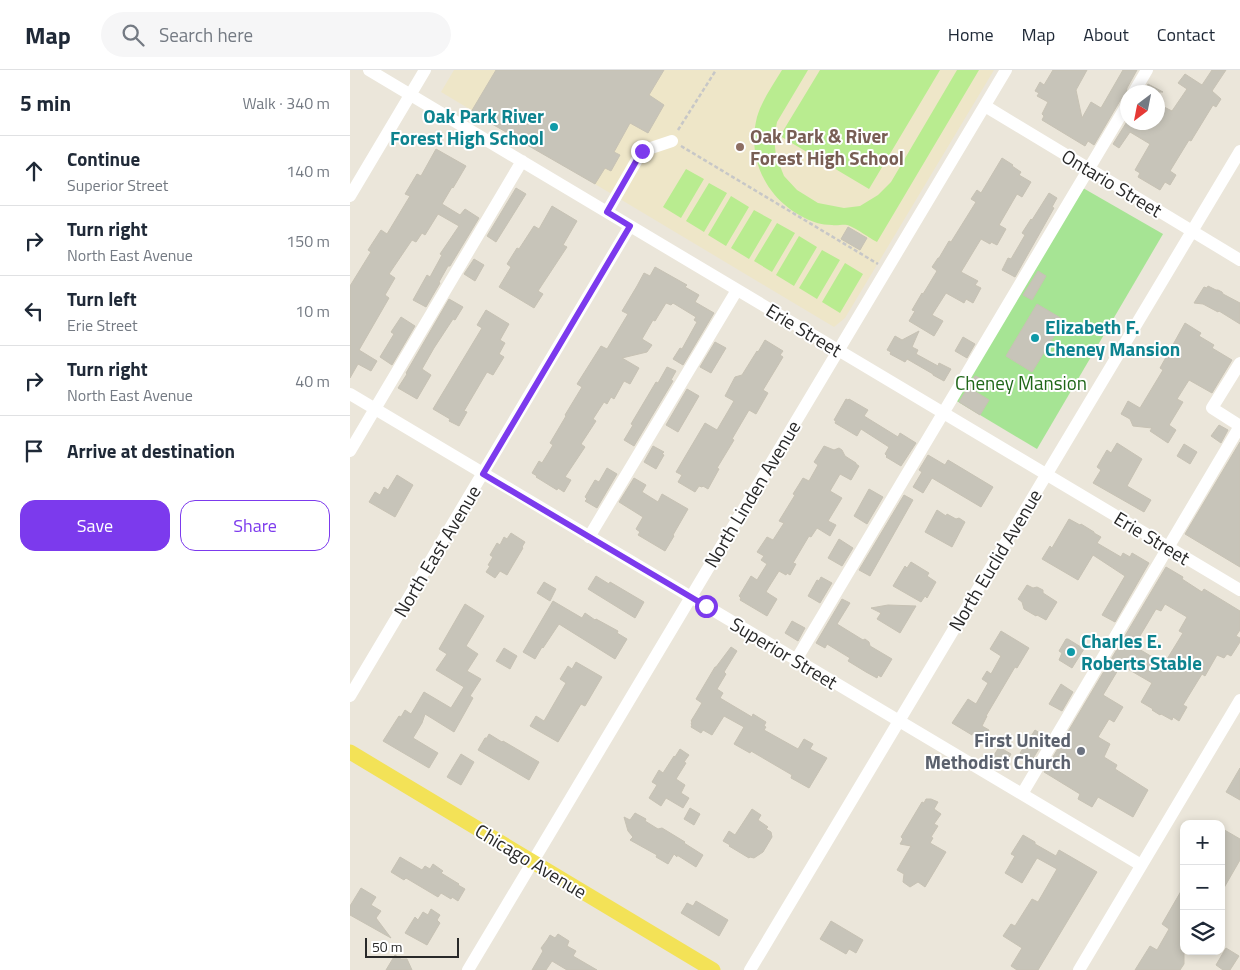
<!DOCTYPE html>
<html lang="en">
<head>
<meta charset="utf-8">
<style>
  :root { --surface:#fff; --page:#f6f6f7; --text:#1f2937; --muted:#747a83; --line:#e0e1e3; --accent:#7c3aed }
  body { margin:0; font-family:"Titillium Web",sans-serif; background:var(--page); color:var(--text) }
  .controls { position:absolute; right:15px; bottom:15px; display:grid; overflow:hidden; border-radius:10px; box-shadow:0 2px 8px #0003 }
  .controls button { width:45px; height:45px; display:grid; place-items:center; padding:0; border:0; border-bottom:1px solid var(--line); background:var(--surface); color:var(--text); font:25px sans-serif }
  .compass { position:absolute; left:770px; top:15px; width:45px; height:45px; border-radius:50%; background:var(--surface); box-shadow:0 2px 8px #0003; rotate:212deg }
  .scale { position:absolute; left:15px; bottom:12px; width:94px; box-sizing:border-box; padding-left:5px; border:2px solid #292929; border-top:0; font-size:14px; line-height:18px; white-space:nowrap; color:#292929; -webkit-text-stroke:4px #fff; paint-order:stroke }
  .stop { position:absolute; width:15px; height:15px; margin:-11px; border:4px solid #7c3aed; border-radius:50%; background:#fff }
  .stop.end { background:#7c3aed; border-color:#fff; box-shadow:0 1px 5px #0008 }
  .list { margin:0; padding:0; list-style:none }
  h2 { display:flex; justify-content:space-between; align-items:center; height:65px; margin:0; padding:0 20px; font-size:21px }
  h2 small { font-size:16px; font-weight:400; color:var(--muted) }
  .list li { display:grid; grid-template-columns:32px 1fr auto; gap:15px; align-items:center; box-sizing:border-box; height:70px; padding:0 20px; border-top:1px solid var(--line) }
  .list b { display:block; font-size:19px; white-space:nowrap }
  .list p { margin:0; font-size:16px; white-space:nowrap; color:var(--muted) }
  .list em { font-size:16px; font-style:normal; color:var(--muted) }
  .actions { display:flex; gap:10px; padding:15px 20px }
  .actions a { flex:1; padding:11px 0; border:1px solid var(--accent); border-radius:15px; text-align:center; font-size:18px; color:var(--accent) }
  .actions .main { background:var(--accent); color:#fff }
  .icon { flex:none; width:28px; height:28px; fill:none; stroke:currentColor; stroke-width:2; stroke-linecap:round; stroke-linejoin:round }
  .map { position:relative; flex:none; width:890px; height:900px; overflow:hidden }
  header { display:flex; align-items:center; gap:30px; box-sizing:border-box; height:70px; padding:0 25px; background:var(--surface); border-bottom:1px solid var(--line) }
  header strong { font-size:24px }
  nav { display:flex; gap:28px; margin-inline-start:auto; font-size:18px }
  .search { width:350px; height:45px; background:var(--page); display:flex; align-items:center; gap:12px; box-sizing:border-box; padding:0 18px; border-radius:28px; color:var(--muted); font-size:19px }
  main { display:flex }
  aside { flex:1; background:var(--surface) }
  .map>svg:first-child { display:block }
</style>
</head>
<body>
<header>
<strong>Map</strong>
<div class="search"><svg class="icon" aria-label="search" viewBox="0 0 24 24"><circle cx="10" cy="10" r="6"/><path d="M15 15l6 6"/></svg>Search here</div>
<nav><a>Home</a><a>Map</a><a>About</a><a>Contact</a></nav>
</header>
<main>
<aside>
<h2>5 min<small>Walk · 340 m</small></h2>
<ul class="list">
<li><svg class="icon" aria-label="ahead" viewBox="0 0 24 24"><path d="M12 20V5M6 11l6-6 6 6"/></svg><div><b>Continue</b><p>Superior Street</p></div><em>140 m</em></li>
<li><svg class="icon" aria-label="right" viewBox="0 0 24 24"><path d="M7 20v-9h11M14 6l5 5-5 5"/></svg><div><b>Turn right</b><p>North East Avenue</p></div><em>150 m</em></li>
<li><svg class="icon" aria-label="left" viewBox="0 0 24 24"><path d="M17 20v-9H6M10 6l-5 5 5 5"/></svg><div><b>Turn left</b><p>Erie Street</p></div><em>10 m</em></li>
<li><svg class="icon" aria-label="right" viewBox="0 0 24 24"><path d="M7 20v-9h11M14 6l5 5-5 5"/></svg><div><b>Turn right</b><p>North East Avenue</p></div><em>40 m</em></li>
<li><svg class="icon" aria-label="arrive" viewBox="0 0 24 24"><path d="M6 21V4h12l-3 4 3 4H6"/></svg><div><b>Arrive at destination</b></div></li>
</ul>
<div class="actions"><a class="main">Save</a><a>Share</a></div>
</aside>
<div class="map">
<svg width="890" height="900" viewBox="0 0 890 900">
  <rect width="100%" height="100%" fill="#ebe6da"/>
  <!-- education -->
  <path fill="#eee6c8" d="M104,0H644L495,248L484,257L91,22Z"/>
  <!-- green -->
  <path fill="#a6e494" d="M733,118L813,164L687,379L605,330Z"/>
  <!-- pitch -->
  <path fill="#b9ec90" d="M432,0H458L427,52L424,68L426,86L434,106L447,120L468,133L494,138L510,136L528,125L541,112L607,0H629L527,172C521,169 503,156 497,155C493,154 487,156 482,155C477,155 471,154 467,153C422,138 395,94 407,47C412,30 423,15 432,0Z
    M470,0H590L519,119L430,66Z
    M336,99L354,109L331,148L313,137Z
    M359,113L377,123L354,162L336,151Z
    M381,126L399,137L376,176L358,165Z
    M404,140L422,150L399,189L381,178Z
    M427,153L445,163L422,202L404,191Z
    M449,166L467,177L444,216L426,205Z
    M472,180L490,190L467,229L449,218Z
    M495,193L513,204L490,243L472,232Z"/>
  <!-- building -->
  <path fill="#c7c4b9" stroke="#c7c2b4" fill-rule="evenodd" d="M146,0H314L299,25L314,35L298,63L280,53L264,82L270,85L261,101L255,98L245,114L172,72L173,69L158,60L156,62L121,42Z
    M703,0H737L726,20L732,48L741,32L751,38L773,0H787L777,18L776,23L771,29L744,75L738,71L735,76L692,50L694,46L692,44L698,32L687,26L689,23L685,21L690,12L694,15Z
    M862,0H876L862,21L871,29L866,37L863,35L841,71L839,70L820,101L826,105L820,115L815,112L810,120L788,107L790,103L785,100L800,74L780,62L769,78L763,74L778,50V52H808V49L814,37L822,41L837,19L828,13L835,4L852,15Z
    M798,14L813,22H793Z
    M86,79L116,96L103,118L102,117L92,134L110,145L115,139L129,148L100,196H98L89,212L90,213L76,237L63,230L77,205L80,207L92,185L90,184L109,156L88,144L75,165L72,163L66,172L62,170L39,204L45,208L35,225L39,228L9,280L27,291L21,301L8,294L0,308V216L21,182L18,180L31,160L37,164L60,126L55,124L67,104L71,106Z
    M652,88L663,95L662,96L671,102L669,105L681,112L672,127L667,124L649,155L656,159L647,175L641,172L640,174L631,169L611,202L628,211L625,215L631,218L623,233L616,229L614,233L596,223L582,245L593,251L584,266L559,251L565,241L562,240L572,223L573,224L587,201L582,197L588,188H589L599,171L601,172L626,132L621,129L627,120L631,123Z
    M166,118L176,124L146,172L137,166Z
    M699,123L707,128L702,137L704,138L665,207L652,200L658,188L661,189L675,165L672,163L681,149L682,150Z
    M202,136L227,151L213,175L217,177L188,221L193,224L184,238L149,217L161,197L157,194L167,178L169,179L184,156L189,159Z
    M498,157L517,168L510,180L491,169Z
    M124,189L134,195L125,211L114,204Z
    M305,197L337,215L335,217L349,225L345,232L364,243L333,295L323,289L330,278L332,279L347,252L344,250L346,247L323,233L321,235L316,233L305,251L303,250L292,269L302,275L297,282L272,288L289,298L280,314L274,311L264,329L261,327L257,334L254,332L243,349L246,351L231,374L235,377L215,407L221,410L214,422L208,418L207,420L186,407L187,406L182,403L189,391L192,393L203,375L200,373L216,346L215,345L232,317L227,314L251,276L257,279L278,244L272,241L287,216L294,203L300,206Z
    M688,201L696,206L682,230L673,225Z
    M858,216L866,220H868L872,222L873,224L890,233V254L869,241L868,242L853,234L844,233L854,217L857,218Z
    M99,229L113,237L105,250L103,249L84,278L72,299L81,305L67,329L48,318L57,304L56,303Z
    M687,234L714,250L682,302L656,286Z
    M136,240L159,254L150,270L155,273L149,284L154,287L143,305L137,302L114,341L117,342L109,356L99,351L100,349L83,339L132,258L127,255Z
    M51,247L65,256L42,295L30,287L44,264L41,262Z
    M835,253L851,263L849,266L864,275L862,278L882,290L862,323L839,310L827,329L833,332L819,355L826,360L818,373L800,361L802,358L783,356L780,349L771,344L778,331L790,338L813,300L810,298Z
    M569,261L562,277L568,280L566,284L588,296L589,293L601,299L594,311L583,305V304L557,289L555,292L540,284L541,282L537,280L545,266L552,270Z
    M613,267L625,274L617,288L605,281Z
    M415,270L433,281L430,285L433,287L413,320L418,323L406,344L399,340L382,369L384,370L367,398L369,399L358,419L353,416L352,417L349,416L345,422L328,412L332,405L326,402L355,353L367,360L384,331L375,326L385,307L392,305L407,281L408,282Z
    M365,272L376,278L361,303L350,297Z
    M317,297L326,301L321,310L323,311L284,376L274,370L283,355L281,354L306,312L308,313Z
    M625,306L630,308L623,320L639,330L630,345L609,332Z
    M337,319L349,326L328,362L316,355Z
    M496,329L498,330L499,329L518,340L514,346L548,367L550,363L566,373L551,396L536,387L537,386L535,384L539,377L511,359L507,366L485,353L486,351L484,350Z
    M869,355L878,360L871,373L861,366Z
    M890,372V497L835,464Z
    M767,373L792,389L777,416L801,430L794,442L743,413L751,400L747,397L757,380L761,383Z
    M834,374L847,382L840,394L827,386Z
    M303,376L314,382L312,384L314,385L306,399L294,392Z
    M474,376L484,380L489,378L492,380L495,386L506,393V394L509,396L501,410L490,404L480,421L492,428L478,451L486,455L480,466L467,458L461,467L459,466L443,493L446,494L440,505L437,503L436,505L429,501L417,520L416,522L427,529L417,546L390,530L391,528L389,526L401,506L407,510L417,494L411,490L414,486L407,482L417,467L423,470L434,453L429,451L445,425L443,424L453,408L459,411L468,395L464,392Z
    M578,385L595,395L598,390L643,417L631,437L582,408L573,423L563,417L572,402L569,400Z
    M257,398L267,404L247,438L235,431L237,429L235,427L245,410L249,412Z
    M47,405L63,415L45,447L19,432L25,422L30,425L34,417L38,420Z
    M284,408L296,415L292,422L308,432L312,424L338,439L323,465L324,466L315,481L288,465L290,462L286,459L293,447L269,432Z
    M519,419L533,427L517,454L504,446Z
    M554,425L563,430L520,506L509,500Z
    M587,440L596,446L597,444L606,449L609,448L615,452L602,477L575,462Z
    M719,449L730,455L731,454L744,462V463L751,467L747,473L771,487L773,483L780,487L782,483L799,493L765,552L752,545L775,506L743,485L728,510L692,489L700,476L702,478Z
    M161,463L175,472L172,477L173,478L157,505L150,501L145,508L136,502L140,496L138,495L143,487L140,485L147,473L150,475L154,467L157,469Z
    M489,469L503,478L492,496L478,488Z
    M561,492L579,503L577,506L586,512L577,528L575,526L571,532L543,516L555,496L557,498Z
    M816,497L833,507L832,509L852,522L854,519L890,541V560L886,566L890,568V572L881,586L877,584L874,588L867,585L855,606L852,604L833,635L837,637L829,651L823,647L822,650L811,644L810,645L802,640L803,639L791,632L802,613L771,595L753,625L773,637L764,652L759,649L748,667L760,674L754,687L767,695L765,699L798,720L783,747L748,727L742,737L728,729L730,724L694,702ZM815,534L837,547L829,561L833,563L814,594L784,576L806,539L811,541Z
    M246,506L259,514L260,512L294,532L285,548L238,519Z
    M471,507L482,513L470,533L458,526L467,510L469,511Z
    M194,512L206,519L200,531L187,523Z
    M677,515L683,518L687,517L693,520V523L707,532L696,550L687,545L686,546L674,539L672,532L668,529Z
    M492,529L500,533L487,554L513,570L515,569L519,572L520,576L542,589L531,607L528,605L527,608L516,602L498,591L500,588L477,574L475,578L466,573Z
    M203,531L232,548L235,543L245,550L246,549L268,561L267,563L277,569L265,589L209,554L193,578L192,577L185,589L173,582Z
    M115,534L134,546L116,576L128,584L117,601L131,609L120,626L123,628L104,662L75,644L72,653L63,668L88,683L79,698L33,671L49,646L51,647L55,640L61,644L74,622L101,638L114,617L86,600L97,584L89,579Z
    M538,535L566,536L550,563L527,549L531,543L521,538Z
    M442,551L455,558L448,571L435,563Z
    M651,561L679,578L667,598L665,597L636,646H637L632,656L639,660L633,670L622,663V665L602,653L618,629L626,634L638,613L632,609L637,601L641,604L651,586L640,579Z
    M716,569H718L734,579L722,598L709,590L712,583L709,581Z
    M381,577L387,581L374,602L376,604L367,619L373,623L370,628L402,647L403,644L416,652L414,656L416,657L414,660L448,679L454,669L463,674L460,679L477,688L459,718L441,708L442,705L401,681L400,683L384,674L394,657L374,646L362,665L353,660L351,663L341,657L342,655L341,654L342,652L341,651L352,633L346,629L365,597H366Z
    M154,578L167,586L160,599L146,591Z
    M226,592L252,607L235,636L231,634L208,672L180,656L186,646L194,651L216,613L210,609L218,596L222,599Z
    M711,614L723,622L712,641L699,634Z
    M685,660L696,667L682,690L670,683Z
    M139,664L152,672L153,671L189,692L179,710L128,680L135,668H137Z
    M649,677L661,684L655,694L643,687Z
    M330,679L339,685L334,692L336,693L326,709L335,715L331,723L339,728L333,738L316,728L311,736L299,728L307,715L302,712L309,700L313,703L324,686L325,687Z
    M111,684L124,692L111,715L97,707Z
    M890,698V730L876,722Z
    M576,729H581L588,732L584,739L591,744L584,754L588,756L581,767L583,768L580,773L596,782L575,817L568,812L560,817L553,812L554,804L547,800L561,776L550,774L553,769L551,767L572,732L574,733Z
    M340,738L350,744L344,755L334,749Z
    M402,739L411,745L408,750L418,757L416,759L421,762L422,767L413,782L404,788L400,787L399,788L379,776L380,775L373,771L379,761L385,765Z
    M285,743L296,749L295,751L308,759L312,758L335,772L334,773L353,785L346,797L327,785V787L324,784L318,794L306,787L307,785L280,770L283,767L278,761L274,747L280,750Z
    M871,758L890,769V790L871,823Z
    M673,765L685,772V774L706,786L709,780L747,802L688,900H667L661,896L672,878L653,866L661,854L665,856L682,829L688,832L707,799L687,788L672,813L655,803L665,786L661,784Z
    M50,787L72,800L75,796L80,799L83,794L93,801L91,803L109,814L108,815L115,819L108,831L102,827L101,829L91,823L88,827L56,808L54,810L41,802Z
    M834,816V894L830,900H785L800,876L807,880L819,859L812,854Z
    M11,818L26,827L21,835L31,841L26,848L41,868L0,845V836Z
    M346,831L378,850L369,866L331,843L337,833L343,836Z
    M81,839L90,845L87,850L90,853L77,875L55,863L65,847L68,850L73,842L78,845Z
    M481,851L513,870L506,883L499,879L496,884L470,869Z
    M208,864L219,871L217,876L226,881L223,886L247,900H217L202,891L196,900H182L193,881L191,878L197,870L200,865L205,868Z
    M876,878L889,886L880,900H873L866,895Z
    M45,885L51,889H57L62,900H36Z"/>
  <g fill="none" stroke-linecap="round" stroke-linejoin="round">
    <!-- path -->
    <path stroke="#c7c7c7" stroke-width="2.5" stroke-dasharray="4 2.5" stroke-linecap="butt" d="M328,60L366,0
      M331,76L528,194"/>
    <!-- minor -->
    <path stroke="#fff" stroke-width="12" d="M19,0L890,520
      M784,22L797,0
      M635,36L890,190
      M0,126L75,0
      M257,142L292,81L322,71
      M0,324L791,795
      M0,381L172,91
      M239,467L387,220
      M446,590L778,33
      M0,626L280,156
      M672,724L890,356L862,338L890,293
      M118,900L656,0
      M400,900L890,81
      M729,900L890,630"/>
    <!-- major -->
    <path stroke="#f3e257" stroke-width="15" d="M0,682L363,900"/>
  </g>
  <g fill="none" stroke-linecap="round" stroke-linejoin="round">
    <!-- route -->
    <path stroke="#7c3aed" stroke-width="6" d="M292,81L257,142L280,156L133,404L356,536"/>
  </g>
  <!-- markers -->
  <g fill="#0f9aa8" stroke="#fff" stroke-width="2">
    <circle cx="204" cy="57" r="5"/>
    <circle cx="685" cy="268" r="5"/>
    <circle cx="721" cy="582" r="5"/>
  </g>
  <circle fill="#8d6e63" stroke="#fff" stroke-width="2" cx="390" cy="77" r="5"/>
  <circle fill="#6b7280" stroke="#fff" stroke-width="2" cx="731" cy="681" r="5"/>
  <g text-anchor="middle" stroke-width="4" stroke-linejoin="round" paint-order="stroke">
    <!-- culture labels -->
    <g font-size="19" font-weight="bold" fill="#0d838f" stroke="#fff" text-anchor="start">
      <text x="194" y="53" text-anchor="end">Oak Park River<tspan x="194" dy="22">Forest High School</tspan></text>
      <text x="695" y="264">Elizabeth F.<tspan x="695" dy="22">Cheney Mansion</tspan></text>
      <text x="731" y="578">Charles E.<tspan x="731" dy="22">Roberts Stable</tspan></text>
    </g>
    <!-- education labels -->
    <g font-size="19" font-weight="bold" fill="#785e54" stroke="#fff" text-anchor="start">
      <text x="400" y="73">Oak Park &amp; River<tspan x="400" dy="22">Forest High School</tspan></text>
    </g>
    <!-- street labels -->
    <g font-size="19" fill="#292929" stroke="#fff">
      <text transform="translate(762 113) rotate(31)" y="7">Ontario Street</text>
      <text transform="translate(454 260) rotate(31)" y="7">Erie Street</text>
      <text transform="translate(402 424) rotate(-59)" y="7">North Linden Avenue</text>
      <text transform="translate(802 468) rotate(31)" y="7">Erie Street</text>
      <text transform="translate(87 481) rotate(-59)" y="7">North East Avenue</text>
      <text transform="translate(645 490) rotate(-59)" y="7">North Euclid Avenue</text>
      <text transform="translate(434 583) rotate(31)" y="7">Superior Street</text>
      <text transform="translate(181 791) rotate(31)" y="7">Chicago Avenue</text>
    </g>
    <!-- park labels -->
    <g font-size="19" fill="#1f6618" stroke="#fff">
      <text x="671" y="320">Cheney Mansion</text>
    </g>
    <!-- worship labels -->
    <g font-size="19" font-weight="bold" fill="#5b616d" stroke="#fff" text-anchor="end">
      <text x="721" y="677">First United<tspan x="721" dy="22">Methodist Church</tspan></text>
    </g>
  </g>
</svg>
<div class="controls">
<button>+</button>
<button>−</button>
<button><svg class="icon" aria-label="layers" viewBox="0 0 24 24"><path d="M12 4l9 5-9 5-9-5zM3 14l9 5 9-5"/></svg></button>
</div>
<svg class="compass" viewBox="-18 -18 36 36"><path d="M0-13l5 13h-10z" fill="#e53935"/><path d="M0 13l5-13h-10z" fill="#747a83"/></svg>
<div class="scale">50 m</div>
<div class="stop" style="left:356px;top:536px"></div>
<div class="stop end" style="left:292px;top:81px"></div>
</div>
</main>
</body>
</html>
